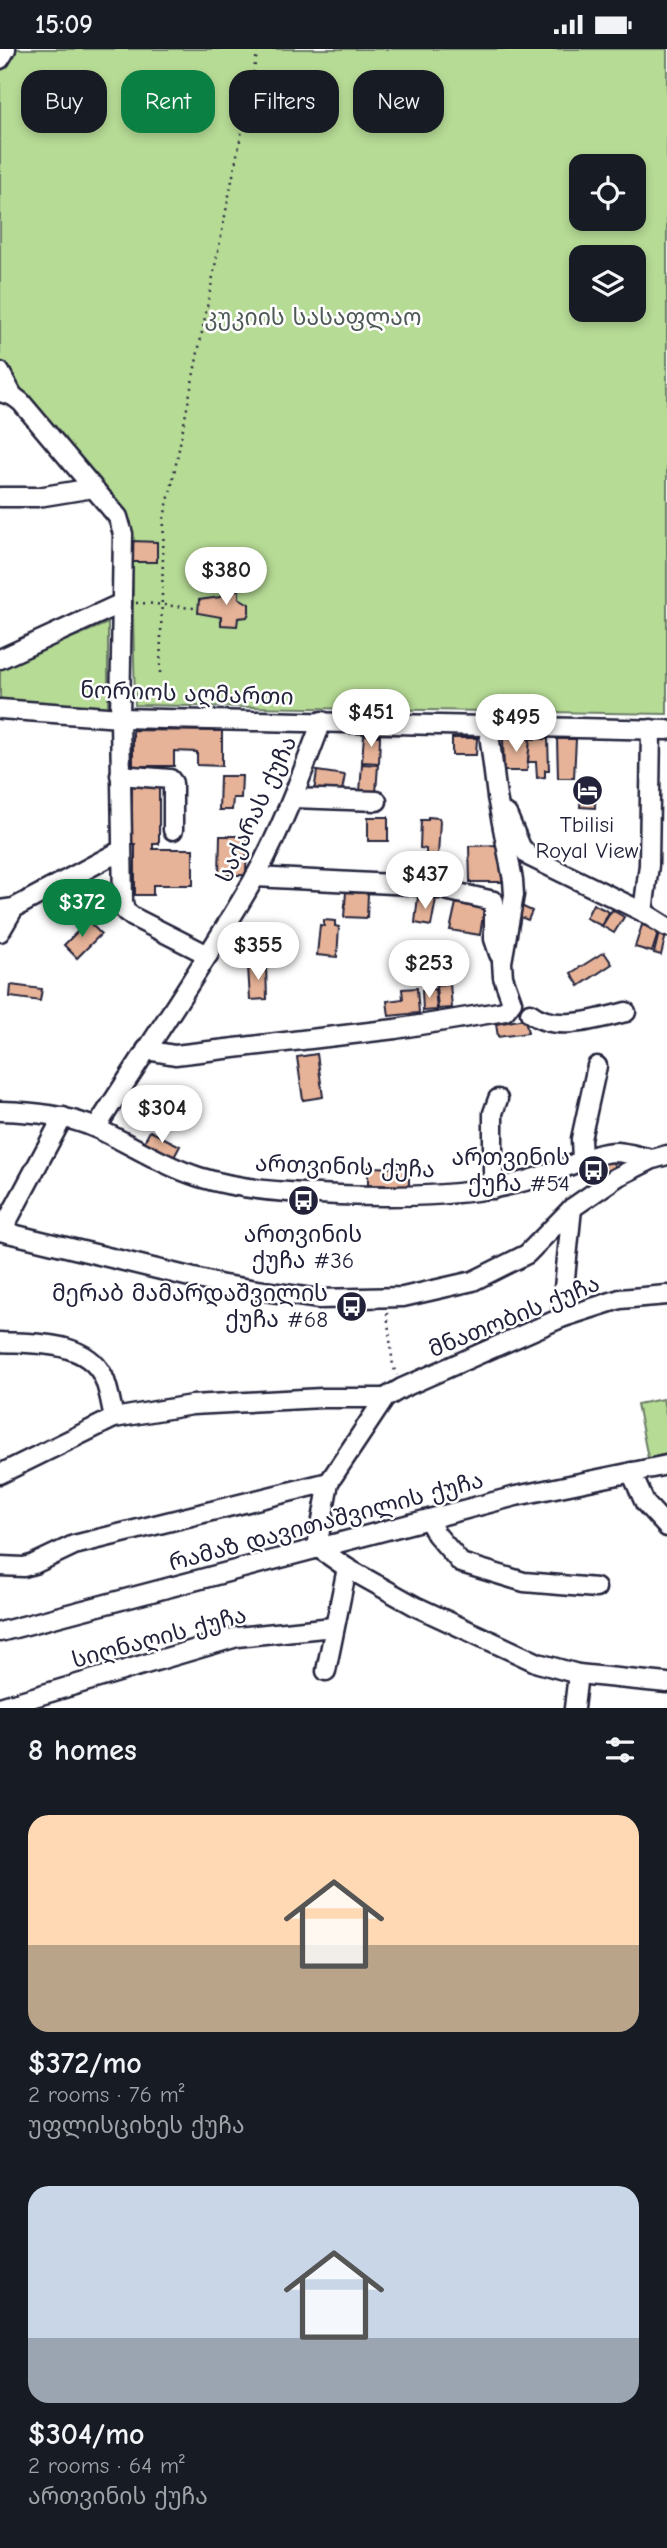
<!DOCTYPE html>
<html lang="en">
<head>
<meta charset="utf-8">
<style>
  :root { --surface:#171b24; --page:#242831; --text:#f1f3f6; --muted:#9ea1a6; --accent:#0b8043 }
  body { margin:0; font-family:"Comic Neue","Noto Sans Georgian",sans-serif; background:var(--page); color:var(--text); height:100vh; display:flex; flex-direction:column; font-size:26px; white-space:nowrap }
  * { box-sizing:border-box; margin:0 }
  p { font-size:23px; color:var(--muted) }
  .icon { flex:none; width:38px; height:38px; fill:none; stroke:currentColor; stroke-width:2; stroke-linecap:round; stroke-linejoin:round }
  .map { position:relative; height:1659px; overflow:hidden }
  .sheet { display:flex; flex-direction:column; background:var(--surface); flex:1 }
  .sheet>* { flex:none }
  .banner { position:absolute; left:21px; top:21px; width:626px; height:63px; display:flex; gap:14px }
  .tools { position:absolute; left:569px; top:105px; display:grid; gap:14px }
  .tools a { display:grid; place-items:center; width:77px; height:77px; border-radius:14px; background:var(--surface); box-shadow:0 4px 10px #0003; font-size:35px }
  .price { position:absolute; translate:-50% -60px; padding:0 16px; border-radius:24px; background:#fff; color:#222; font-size:23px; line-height:46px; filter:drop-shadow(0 2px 4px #0008) }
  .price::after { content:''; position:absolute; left:50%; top:42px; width:21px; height:16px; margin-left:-10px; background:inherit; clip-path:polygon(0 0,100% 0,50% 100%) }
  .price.active { background:var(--accent); color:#fff }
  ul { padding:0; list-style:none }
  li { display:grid; align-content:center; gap:14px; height:371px; padding:0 28px }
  li span { display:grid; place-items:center; height:217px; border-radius:21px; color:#555 }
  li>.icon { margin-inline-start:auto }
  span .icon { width:126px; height:126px; fill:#fffc; stroke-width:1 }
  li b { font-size:30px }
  h2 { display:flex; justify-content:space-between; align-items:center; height:84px; padding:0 28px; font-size:30px }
  .chip { padding:0 24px; border-radius:21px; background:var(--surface); box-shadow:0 4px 10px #0003; font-size:24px; line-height:63px }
  .chip.active { background:var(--accent); color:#fff }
  .status { display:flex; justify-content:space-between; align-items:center; height:49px; padding:0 35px; background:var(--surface); direction:ltr }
  .status svg { height:19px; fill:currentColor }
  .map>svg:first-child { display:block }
  .green { fill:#b6db95; stroke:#6c7e68; stroke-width:2; fill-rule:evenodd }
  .building { fill:#e6b398; stroke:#22223b; stroke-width:2 }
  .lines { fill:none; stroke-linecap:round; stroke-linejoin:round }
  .minor-casing { stroke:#22223b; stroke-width:23 }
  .path { stroke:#22223b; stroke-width:2.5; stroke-dasharray:2 5; stroke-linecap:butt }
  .minor { stroke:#fff; stroke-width:18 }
  .labels { text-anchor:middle; stroke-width:5; stroke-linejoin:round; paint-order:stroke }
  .park-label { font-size:23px; fill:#4e5a56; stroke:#fff }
  .street-label { font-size:23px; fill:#22223b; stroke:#fff }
  .poi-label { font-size:23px; fill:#22223b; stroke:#fff }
</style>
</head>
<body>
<div class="status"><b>15:09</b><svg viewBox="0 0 49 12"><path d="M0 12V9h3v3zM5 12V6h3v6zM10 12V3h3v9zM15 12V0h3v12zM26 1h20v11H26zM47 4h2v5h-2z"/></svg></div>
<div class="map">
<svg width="667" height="1659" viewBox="0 0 667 1659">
  <rect width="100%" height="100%" fill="#fff"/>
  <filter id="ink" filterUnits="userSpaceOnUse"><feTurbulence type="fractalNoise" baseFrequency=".0143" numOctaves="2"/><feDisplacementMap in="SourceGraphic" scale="14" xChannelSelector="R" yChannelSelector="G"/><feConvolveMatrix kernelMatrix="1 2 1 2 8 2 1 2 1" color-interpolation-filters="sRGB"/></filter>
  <g filter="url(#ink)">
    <g class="green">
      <path d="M12,0h655v665l-532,-9 -4,-183 -28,-39 -103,-116v-295zM581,117h53v53h-53zM581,208h53v53h-53z"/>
      <path d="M108,574v87l-108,-10v-33z"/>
      <path d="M231,888l46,2 -2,25 -46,-2z"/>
      <path d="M663,1350l4,20v35l-19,4 -11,-54z"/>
    </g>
    <g class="building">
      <path d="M132,492l25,1v20h-25z"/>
      <path d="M221,541h18v8l10,6v9l-2,4 -9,1 -1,8 -16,-1v-8l-23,-4 1,-13 22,-3z"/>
      <path d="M133,681l89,1v35l-25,-1v-13l-23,-1v15h-41z"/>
      <path d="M364,686l16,1 -1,27 -17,-1z"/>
      <path d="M452,689h25l-1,17h-24z"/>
      <path d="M503,689l27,1 -3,32h-23z"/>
      <path d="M530,690h18l1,31h-4v7l-8,1 -1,-16h-8z"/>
      <path d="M557,690h19l-2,39h-16z"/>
      <path d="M362,715l16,1 -2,28 -16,-1z"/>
      <path d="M317,722l28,4 -4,21 -27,-4z"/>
      <path d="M220,727h22l-1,22h-8l-1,12h-13z"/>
      <path d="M132,734h27v61h-6v5h40v36h-40v10h-18v-51h-3z"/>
      <path d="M582,734l14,1 -1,24 -15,-1z"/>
      <rect x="368" y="768" width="20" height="24"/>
      <path d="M428,768l11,1 1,3 -2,35 -12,-1v-6l-6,-1 1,-28h7z"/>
      <path d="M220,787h27l-1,39h-27z"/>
      <path d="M501,796l1,37h-32l-1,-36z"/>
      <path d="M346,843l22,1 -1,25 -23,-1z"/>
      <path d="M418,847l18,3 -5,27 -16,-3z"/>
      <path d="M456,854l28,6 -4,26 -30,-5z"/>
      <path d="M593,855l16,8 -7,14 -16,-8z"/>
      <path d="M519,856l13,6 -4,9 -13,-5z"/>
      <path d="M612,861l12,7 -10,16 -12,-7z"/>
      <path d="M324,871l11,1v5l4,1 -2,30 -20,-2 3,-30 4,1z"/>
      <path d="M88,872l13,13 -24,24 -13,-13z"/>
      <path d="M642,876l17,5 -7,22 -17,-5z"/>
      <path d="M659,884l7,2 -5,20 -7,-2z"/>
      <path d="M604,903l8,12 -33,22 -8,-13z"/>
      <path d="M266,916l1,34 -17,1 -2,-34z"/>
      <path d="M450,935l2,24 -14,1 -2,-23z"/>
      <path d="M11,936l31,4 -2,12 -30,-4z"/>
      <path d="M417,939l2,25 -30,3 -2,-15 16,-2 -1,-10z"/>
      <path d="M435,940l2,21 -14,1 -1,-21z"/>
      <path d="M525,970l3,14 -30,4 -2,-13z"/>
      <path d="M317,1005l6,43 -20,3 -6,-43z"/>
      <path d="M150,1082l30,15 -7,13 -30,-15z"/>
      <path d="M612,1111l3,7 -13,6 -3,-7z"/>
      <path d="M368,1118l41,1v18l-41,-1z"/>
    </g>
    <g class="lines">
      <defs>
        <g id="minor">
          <path d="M0,10l6,-10"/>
          <path d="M0,323l13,24"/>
          <path d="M0,343l13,4 8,6 97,115 5,17 -3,184 3,184 2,9 8,6 75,38"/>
          <path d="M0,448h38l55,-9"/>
          <path d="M0,610l122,-56"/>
          <path d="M0,660l120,9 547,12"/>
          <path d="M120,726l50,4 3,4v47"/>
          <path d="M293,749l84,3"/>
          <path d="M507,765l14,33 9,10 113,55 24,15"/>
          <path d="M255,828l157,8 33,5 49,11v38l5,15"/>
          <path d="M0,861l14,-2 106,-57"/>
          <path d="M643,863l6,-47 2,-136"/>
          <path d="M0,883l14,-24"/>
          <path d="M530,964c25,20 68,6 96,-1"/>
          <path d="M146,1001l29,5 220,-26 110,-18 7,-9 -9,-25 -1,-15 12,-67 -1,-15 -16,-83 -9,-72"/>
          <path d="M0,1062c34,1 67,4 98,18 34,16 66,37 101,48 29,9 59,13 89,15 65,5 138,7 202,-3 22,-4 45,-10 66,-18 20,-7 39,-19 61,-19 12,1 24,5 36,7"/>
          <path d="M96,1079c53,-83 109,-164 158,-249 28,-50 48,-105 68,-158"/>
          <path d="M582,1111l-1,-21 16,-73"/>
          <path d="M493,1140v-76l5,-14"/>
          <path d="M0,1182l223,54 96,14 84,-2 70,-16 54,-27 45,-46 45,-31 36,-18 14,-4"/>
          <path d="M2,1182l61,-114"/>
          <path d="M561,1269l11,-110"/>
          <path d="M0,1293c34,2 85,-2 103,34 6,12 8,29 11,42"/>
          <path d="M631,1423l14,31 22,24"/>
          <path d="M0,1425l114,-56 78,-13 130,-7h63"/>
          <path d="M429,1472l7,13 25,29 63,19 72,6"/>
          <path d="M317,1498l12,-65 56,-84 17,-10 159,-70 59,-19 47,-4"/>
          <path d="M317,1498l30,21 70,39 121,56 40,11 89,9"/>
          <path d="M0,1517l24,1 10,-3 40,-19 255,-63"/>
          <path d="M0,1583l516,-136 151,-31"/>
          <path d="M326,1622l21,-103"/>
          <path d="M0,1658l237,-70 96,-10"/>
          <path d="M574,1659l4,-34"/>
        </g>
      </defs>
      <use href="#minor" class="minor-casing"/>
      <g class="path">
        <path d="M136,554c20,0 38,4 58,5"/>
        <path d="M160,624l4,-156 7,-28 87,-440"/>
        <path d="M387,1264l6,53 4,9"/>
      </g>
      <use href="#minor" class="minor"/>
    </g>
  </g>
  <defs>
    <symbol id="hotel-disc" viewBox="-11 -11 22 22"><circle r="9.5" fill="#22223b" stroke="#fff"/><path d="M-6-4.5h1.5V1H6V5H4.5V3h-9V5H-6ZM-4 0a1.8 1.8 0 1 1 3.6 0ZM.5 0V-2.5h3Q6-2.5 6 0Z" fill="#fff"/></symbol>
    <symbol id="bus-disc" viewBox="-11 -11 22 22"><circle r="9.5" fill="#22223b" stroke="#fff"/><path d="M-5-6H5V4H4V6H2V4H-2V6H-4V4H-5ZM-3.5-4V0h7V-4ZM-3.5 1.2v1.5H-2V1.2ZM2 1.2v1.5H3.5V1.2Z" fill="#fff"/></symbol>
  </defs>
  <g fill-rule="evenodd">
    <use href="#hotel-disc" x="570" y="724" width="35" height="35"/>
    <use href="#bus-disc" x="576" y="1104" width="35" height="35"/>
    <use href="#bus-disc" x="286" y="1134" width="35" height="35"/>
    <use href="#bus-disc" x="334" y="1240" width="35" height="35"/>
  </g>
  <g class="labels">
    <g class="park-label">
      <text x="313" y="276">კუკიის სასაფლაო</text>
    </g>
    <g class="street-label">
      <text transform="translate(187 644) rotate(2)" y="8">ნორიოს აღმართი</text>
      <text transform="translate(256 760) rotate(-65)" y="8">საქარას ქუჩა</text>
      <text transform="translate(345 1117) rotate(2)" y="8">ართვინის ქუჩა</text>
      <text transform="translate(514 1267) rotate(-22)" y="8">მნათობის ქუჩა</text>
      <text transform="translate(326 1472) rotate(-15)" y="8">რამაზ დავითაშვილის ქუჩა</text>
      <text transform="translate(159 1588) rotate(-15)" y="8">სიღნაღის ქუჩა</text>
    </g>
    <g class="poi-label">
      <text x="587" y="783">Tbilisi<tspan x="587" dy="26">Royal View</tspan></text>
      <text x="570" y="1116" text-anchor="end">ართვინის<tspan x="570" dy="26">ქუჩა #54</tspan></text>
      <text x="303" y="1193">ართვინის<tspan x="303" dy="26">ქუჩა #36</tspan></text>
      <text x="328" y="1252" text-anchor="end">მერაბ მამარდაშვილის<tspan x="328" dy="26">ქუჩა #68</tspan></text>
    </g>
  </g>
</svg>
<div class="tools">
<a><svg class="icon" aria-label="locate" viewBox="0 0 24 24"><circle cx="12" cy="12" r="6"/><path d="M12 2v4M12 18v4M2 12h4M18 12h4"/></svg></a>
<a><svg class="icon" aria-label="layers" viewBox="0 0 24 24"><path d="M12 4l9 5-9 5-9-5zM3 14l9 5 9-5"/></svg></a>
</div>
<b class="price" style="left:226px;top:558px">$380</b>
<b class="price" style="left:371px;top:700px">$451</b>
<b class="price" style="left:516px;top:705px">$495</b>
<b class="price" style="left:425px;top:862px">$437</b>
<b class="price active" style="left:82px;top:890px">$372</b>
<b class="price" style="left:258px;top:933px">$355</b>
<b class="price" style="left:429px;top:951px">$253</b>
<b class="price" style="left:162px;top:1096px">$304</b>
<div class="banner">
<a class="chip">Buy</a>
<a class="chip active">Rent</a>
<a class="chip">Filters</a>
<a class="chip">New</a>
</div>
</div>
<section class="sheet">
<h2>8 homes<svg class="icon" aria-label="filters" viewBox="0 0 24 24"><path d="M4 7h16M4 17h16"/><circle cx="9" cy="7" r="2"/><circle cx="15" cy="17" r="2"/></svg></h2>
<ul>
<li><span style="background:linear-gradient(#ffd9b3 60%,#b9a48a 0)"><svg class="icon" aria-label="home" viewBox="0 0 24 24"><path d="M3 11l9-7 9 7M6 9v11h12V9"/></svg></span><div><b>$372/mo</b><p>2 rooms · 76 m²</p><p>უფლისციხეს ქუჩა</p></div></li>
<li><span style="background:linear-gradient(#c9d6e8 70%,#9aa5b1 0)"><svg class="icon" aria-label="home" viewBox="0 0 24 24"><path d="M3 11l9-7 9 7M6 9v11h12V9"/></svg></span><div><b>$304/mo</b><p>2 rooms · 64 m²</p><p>ართვინის ქუჩა</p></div></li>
</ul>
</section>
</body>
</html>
